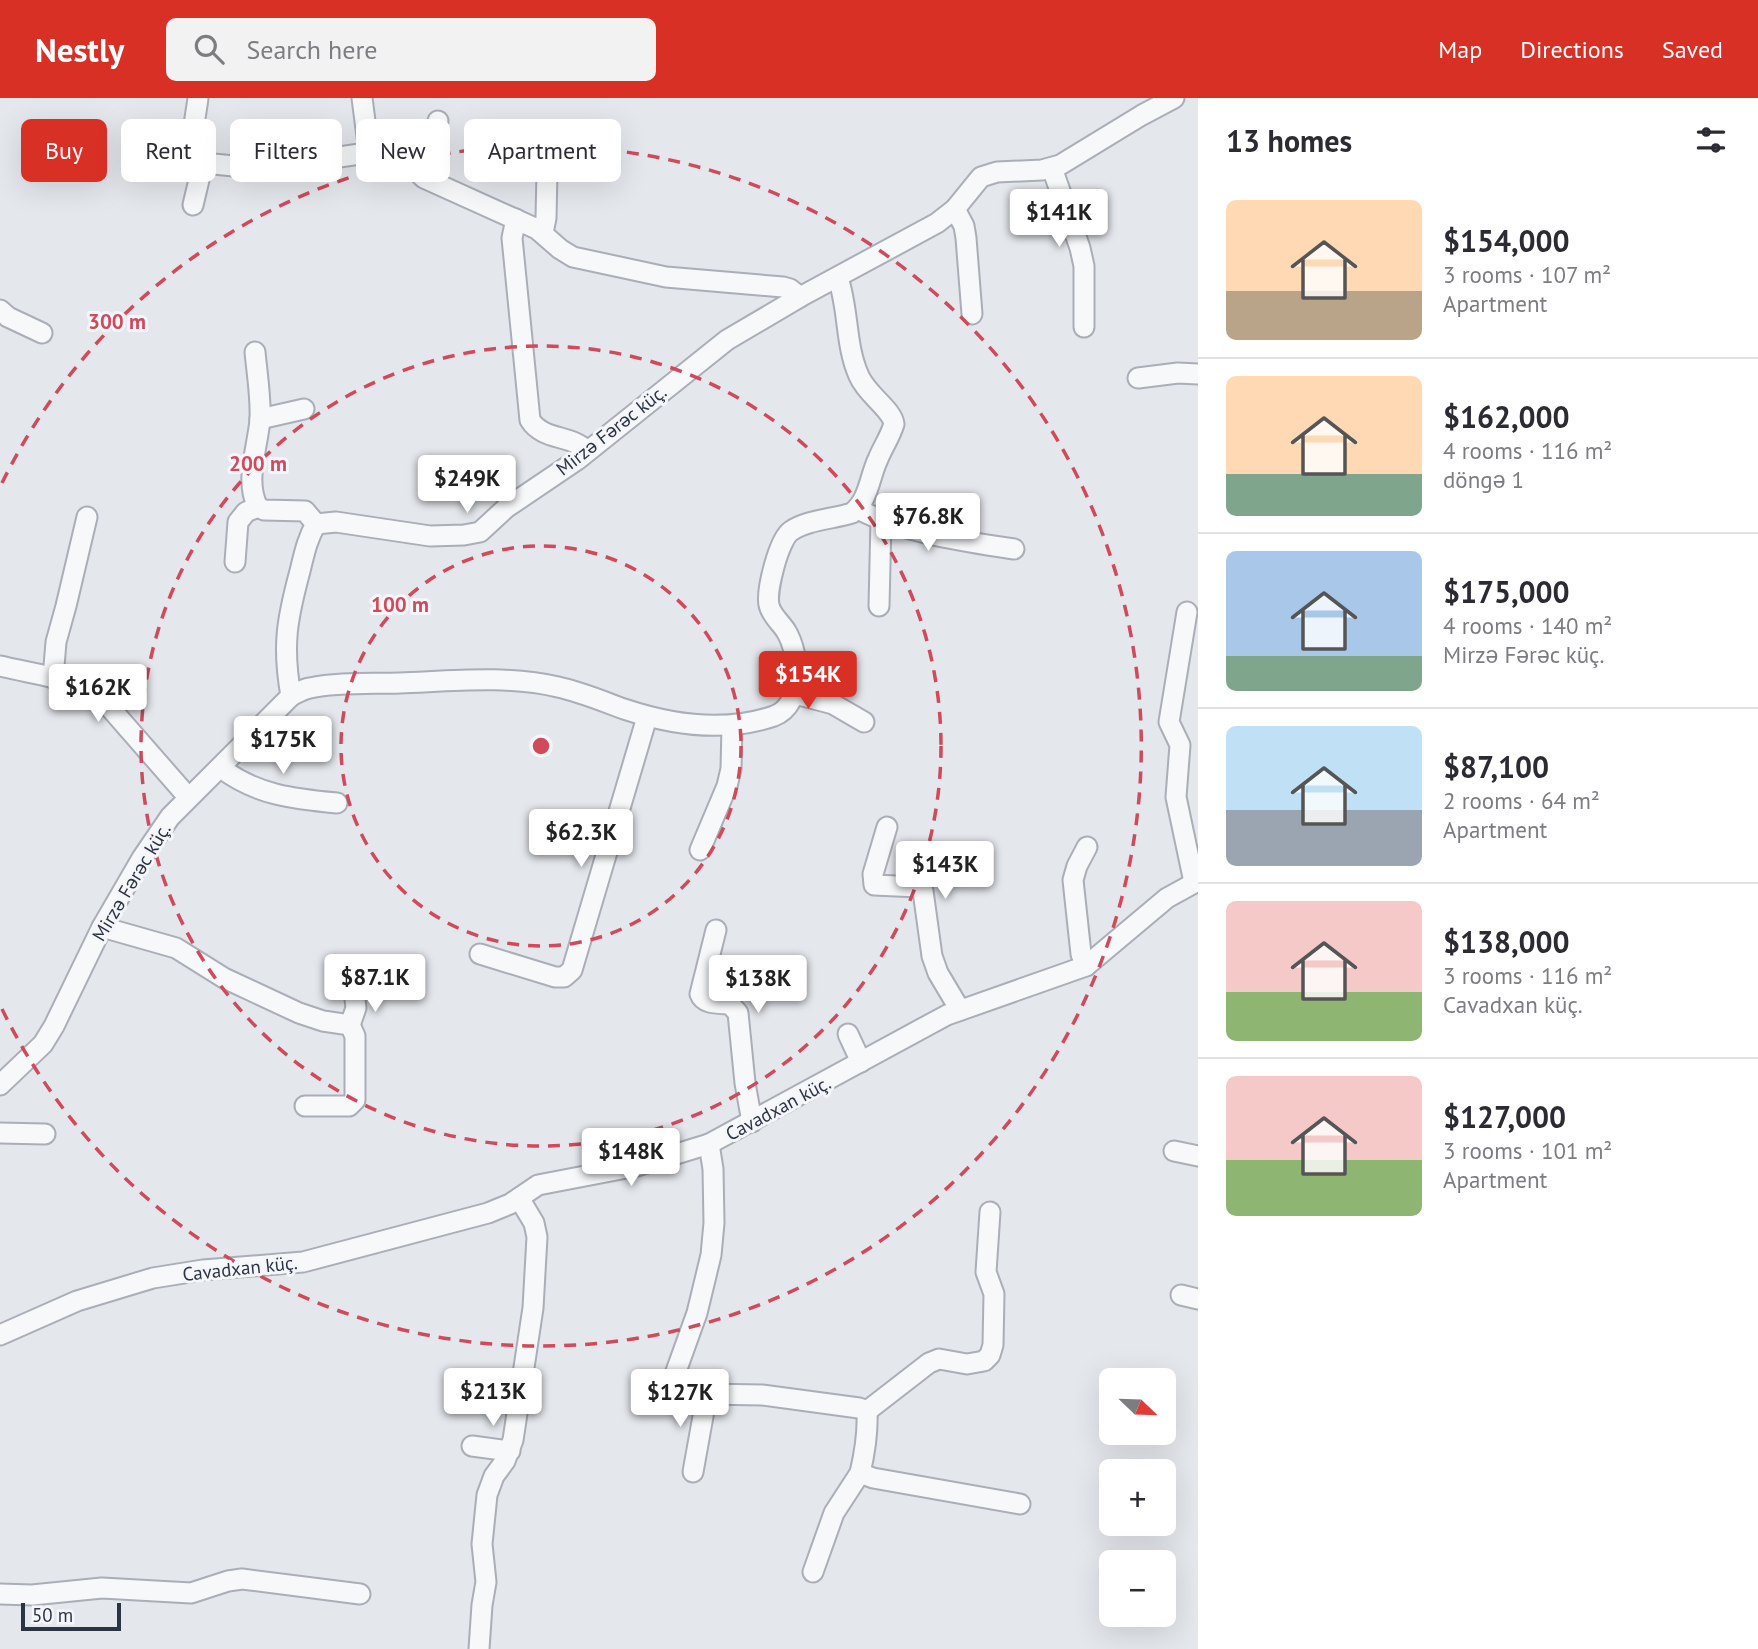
<!DOCTYPE html>
<html lang="en">
<head>
<meta charset="utf-8">
<style>
  :root { --surface:#fff; --page:#f2f2f3; --text:#2b2b33; --muted:#7c7c81; --line:#e1e1e2; --accent:#d93025 }
  body { margin:0; font-family:"PT Sans",sans-serif; background:var(--page); color:var(--text); height:100vh; display:flex; flex-direction:column; font-size:26px; white-space:nowrap }
  * { box-sizing:border-box; margin:0 }
  p { font-size:23px; color:var(--muted) }
  .icon { flex:none; width:38px; height:38px; fill:none; stroke:currentColor; stroke-width:2; stroke-linecap:round; stroke-linejoin:round }
  .map { position:relative; flex:1; overflow:hidden }
  .side { display:flex; flex-direction:column; background:var(--surface); width:560px }
  .side>* { flex:none }
  .banner { position:absolute; left:21px; top:21px; width:665px; height:63px; display:flex; gap:14px }
  .needle { width:46px; rotate:113deg }
  .controls { position:absolute; left:1099px; top:1270px; display:grid; gap:14px }
  .controls a { display:grid; place-items:center; width:77px; height:77px; border-radius:10px; background:var(--surface); box-shadow:0 7px 28px #0002; font-size:35px }
  .scale { position:absolute; left:21px; bottom:18px; width:100px; box-sizing:border-box; padding-left:7px; border:4px solid #2b3445; border-top:0; font-size:19px; line-height:24px; white-space:nowrap; color:#2b3445; -webkit-text-stroke:5px #f4f6f9; paint-order:stroke }
  .price { position:absolute; translate:-50% -60px; padding:0 16px; border-radius:7px; background:#fff; color:#222; font-size:23px; line-height:46px; filter:drop-shadow(0 2px 4px #0008) }
  .price::after { content:''; position:absolute; left:50%; top:42px; width:21px; height:16px; margin-left:-10px; background:inherit; clip-path:polygon(0 0,100% 0,50% 100%) }
  .price.current { background:var(--accent); color:#fff }
  ul { padding:0; list-style:none }
  li { display:flex; align-items:center; gap:21px; height:175px; padding:0 28px }
  li+li { border-top:2px solid var(--line) }
  li span { display:grid; place-items:center; flex:none; width:196px; height:140px; border-radius:10px; color:#555 }
  li>.icon { margin-inline-start:auto }
  span .icon { width:84px; height:84px; fill:#fffc; stroke-width:1 }
  li b { font-size:30px }
  h2 { display:flex; justify-content:space-between; align-items:center; height:84px; padding:0 28px; font-size:30px }
  .chip { padding:0 24px; border-radius:10px; background:var(--surface); box-shadow:0 7px 28px #0002; font-size:24px; line-height:63px }
  .chip.current { background:var(--accent); color:#fff }
  header { display:flex; align-items:center; gap:42px; box-sizing:border-box; height:98px; padding:0 35px; background:var(--accent); color:#fff }
  header strong { font-size:33px }
  nav { display:flex; gap:38px; margin-inline-start:auto; font-size:24px }
  .search { width:490px; height:63px; background:var(--page); display:flex; align-items:center; gap:18px; box-sizing:border-box; padding:0 24px; border-radius:10px; color:var(--muted); font-size:26px }
  main { display:flex; flex:1; min-height:0 }
  .map>svg:first-child { display:block }
  .lines { fill:none; stroke-linecap:round; stroke-linejoin:round }
  .minor-casing { stroke:#a9aeb7; stroke-width:23 }
  .minor { stroke:#f7f8fa; stroke-width:19 }
  .ring { fill:none; stroke:#d1495b; stroke-width:3.5; stroke-dasharray:12 9 }
  .labels { text-anchor:middle; stroke-width:6; stroke-linejoin:round; paint-order:stroke }
  .street-label { font-size:19px; fill:#2b3445; stroke:#f4f6f9 }
  .centre { fill:#d1495b; stroke:#f4f6f9; stroke-width:3.5 }
  .ring-label { font-size:21px; text-anchor:middle; font-weight:bold; fill:#d1495b; stroke:#f4f6f9; stroke-width:6; stroke-linejoin:round; paint-order:stroke }
</style>
</head>
<body>
<header>
<strong>Nestly</strong>
<div class="search"><svg class="icon" aria-label="search" viewBox="0 0 24 24"><circle cx="10" cy="10" r="6"/><path d="M15 15l6 6"/></svg>Search here</div>
<nav><a>Map</a><a>Directions</a><a>Saved</a></nav>
</header>
<main>
<div class="map">
<svg width="1198" height="1551" viewBox="0 0 1198 1551">
  <rect width="100%" height="100%" fill="#e4e7ec"/>
  <g class="lines">
    <defs>
      <g id="minor">
        <path d="M198,0c-2,19 -12,52 5,65l72,7 37,-9 82,-12c14,4 19,20 30,29l113,51 23,20 13,8 93,20 117,10 7,2 10,8"/>
        <path d="M362,0l7,54"/>
        <path d="M405,56l11,-11 18,-9 4,-13"/>
        <path d="M1052,70l28,80 4,18v61"/>
        <path d="M193,107l10,-42"/>
        <path d="M955,111l9,17 2,12 6,76"/>
        <path d="M516,121l-4,19 18,182c13,21 41,14 57,31"/>
        <path d="M543,135l3,-15 1,-46"/>
        <path d="M0,212l8,7 34,16"/>
        <path d="M255,254c2,22 6,44 5,67 -2,28 -16,62 -2,88l6,3 41,1 11,13"/>
        <path d="M1138,280l40,-5 20,1"/>
        <path d="M260,321l44,-10"/>
        <path d="M858,411c42,23 108,33 156,40"/>
        <path d="M235,464l3,-40 8,-10 12,-5"/>
        <path d="M879,508l2,-86"/>
        <path d="M1187,514l-18,110 11,23 -4,52 18,85"/>
        <path d="M0,568c36,9 76,11 105,36l83,95"/>
        <path d="M53,580l3,-36 10,-36 21,-89"/>
        <path d="M795,596l38,10 31,18"/>
        <path d="M291,598c6,-3 12,-7 19,-8 29,-6 61,-4 90,-5 52,-2 107,-8 158,4 23,5 44,14 66,22 48,16 100,24 150,7 30,-11 26,-62 12,-85 -5,-8 -15,-16 -17,-26 -3,-15 10,-66 22,-74 16,-11 42,-12 61,-18 17,-13 17,-35 26,-54 5,-12 12,-22 16,-35 -2,-15 -27,-29 -35,-48 -14,-31 -10,-66 -21,-98"/>
        <path d="M221,670c35,27 73,31 116,35"/>
        <path d="M887,729l-14,47 1,11 45,2 4,4 9,65 6,17 22,37"/>
        <path d="M700,752l27,-64 4,-17 1,-43"/>
        <path d="M102,829l74,21 48,30 75,35 24,8 27,4 5,11v64l-6,6h-44"/>
        <path d="M716,832l-16,64c4,11 20,9 30,10l8,9 7,70 7,39"/>
        <path d="M480,856l75,23h9l8,-7 75,-253"/>
        <path d="M1086,868l-5,-12 -8,-74 4,-14 10,-19"/>
        <path d="M350,927l6,-17 -1,-9"/>
        <path d="M848,936l13,28"/>
        <path d="M0,987l43,-41 11,-18 48,-99 40,-69 28,-41 121,-121c-9,-50 -4,-77 9,-125 4,-16 7,-32 16,-47l20,-2 94,14 34,-1 16,-3 26,-24 71,-48 150,-120 73,-43 137,-74 18,-14 26,-32 16,-5 45,-2 18,-5 82,-50 32,-17"/>
        <path d="M0,1035l45,1"/>
        <path d="M709,1046l4,25 1,54 -3,32 -14,58 -23,64v8l4,4 29,5 55,1 97,13 8,3c1,22 -2,41 -7,62l13,5 147,26"/>
        <path d="M1174,1053l24,5"/>
        <path d="M1181,1197l17,4"/>
        <path d="M0,1237l77,-34 76,-23 50,-8 100,-8 185,-49 22,-9 28,-19 99,-19 72,-22 238,-129 139,-49 81,-68 31,-17"/>
        <path d="M867,1313l62,-48 10,-4 28,5 17,-3 6,-6 3,-10 1,-51 -8,-22 4,-60"/>
        <path d="M472,1348l38,5"/>
        <path d="M693,1374l14,-78"/>
        <path d="M813,1474l21,-59 26,-40"/>
        <path d="M0,1496l32,1 70,-7 89,5 37,-12 14,-2 118,15"/>
        <path d="M479,1551l3,-44 4,-23 -4,-38 5,-49 7,-19 11,-15 8,-21 20,-132 4,-71 -3,-14 -15,-25"/>
      </g>
    </defs>
    <use href="#minor" class="minor-casing"/>
    <use href="#minor" class="minor"/>
  </g>
  <g class="ring">
    <circle cx="541" cy="648" r="200"/>
    <circle cx="541" cy="648" r="400"/>
    <path d="M2 385A600 600 0 1 1 2 911"/>
  </g>
  <g class="labels">
    <g class="street-label">
      <text transform="translate(611 332) rotate(-38)" y="7">Mirzə Fərəc küç.</text>
      <text transform="translate(131 784) rotate(-59)" y="7">Mirzə Fərəc küç.</text>
      <text transform="translate(778 1010) rotate(-28)" y="7">Cavadxan küç.</text>
      <text transform="translate(240 1170) rotate(-6)" y="7">Cavadxan küç.</text>
    </g>
  </g>
  <circle cx="541" cy="648" r="10" class="centre"/>
  <g class="ring-label">
    <text x="117" y="231">300 m</text>
    <text x="258" y="373">200 m</text>
    <text x="400" y="514">100 m</text>
  </g>
</svg>
<div class="controls">
<a><svg class="needle" viewBox="-14 -14 28 28"><path d="M0-13l5 13h-10z" fill="#e53935"/><path d="M0 13l5-13h-10z" fill="#7c7c81"/></svg></a>
<a>+</a>
<a>−</a>
</div>
<div class="scale">50 m</div>
<b class="price" style="left:1059px;top:151px">$141K</b>
<b class="price" style="left:467px;top:417px">$249K</b>
<b class="price" style="left:928px;top:455px">$76.8K</b>
<b class="price current" style="left:808px;top:613px">$154K</b>
<b class="price" style="left:98px;top:626px">$162K</b>
<b class="price" style="left:283px;top:678px">$175K</b>
<b class="price" style="left:581px;top:771px">$62.3K</b>
<b class="price" style="left:945px;top:803px">$143K</b>
<b class="price" style="left:375px;top:916px">$87.1K</b>
<b class="price" style="left:758px;top:917px">$138K</b>
<b class="price" style="left:631px;top:1090px">$148K</b>
<b class="price" style="left:493px;top:1330px">$213K</b>
<b class="price" style="left:680px;top:1331px">$127K</b>
<div class="banner">
<a class="chip current">Buy</a>
<a class="chip">Rent</a>
<a class="chip">Filters</a>
<a class="chip">New</a>
<a class="chip">Apartment</a>
</div>
</div>
<section class="side">
<h2>13 homes<svg class="icon" aria-label="filters" viewBox="0 0 24 24"><path d="M4 7h16M4 17h16"/><circle cx="9" cy="7" r="2"/><circle cx="15" cy="17" r="2"/></svg></h2>
<ul>
<li><span style="background:linear-gradient(#ffd9b3 65%,#b9a48a 0)"><svg class="icon" aria-label="home" viewBox="0 0 24 24"><path d="M3 11l9-7 9 7M6 9v11h12V9"/></svg></span><div><b>$154,000</b><p>3 rooms · 107 m²</p><p>Apartment</p></div></li>
<li><span style="background:linear-gradient(#ffd9b3 70%,#7fa58c 0)"><svg class="icon" aria-label="home" viewBox="0 0 24 24"><path d="M3 11l9-7 9 7M6 9v11h12V9"/></svg></span><div><b>$162,000</b><p>4 rooms · 116 m²</p><p>döngə 1</p></div></li>
<li><span style="background:linear-gradient(#a9c7e8 75%,#7fa58c 0)"><svg class="icon" aria-label="home" viewBox="0 0 24 24"><path d="M3 11l9-7 9 7M6 9v11h12V9"/></svg></span><div><b>$175,000</b><p>4 rooms · 140 m²</p><p>Mirzə Fərəc küç.</p></div></li>
<li><span style="background:linear-gradient(#bfe0f5 60%,#9aa5b1 0)"><svg class="icon" aria-label="home" viewBox="0 0 24 24"><path d="M3 11l9-7 9 7M6 9v11h12V9"/></svg></span><div><b>$87,100</b><p>2 rooms · 64 m²</p><p>Apartment</p></div></li>
<li><span style="background:linear-gradient(#f6c9c9 65%,#8fb573 0)"><svg class="icon" aria-label="home" viewBox="0 0 24 24"><path d="M3 11l9-7 9 7M6 9v11h12V9"/></svg></span><div><b>$138,000</b><p>3 rooms · 116 m²</p><p>Cavadxan küç.</p></div></li>
<li><span style="background:linear-gradient(#f6c9c9 60%,#8fb573 0)"><svg class="icon" aria-label="home" viewBox="0 0 24 24"><path d="M3 11l9-7 9 7M6 9v11h12V9"/></svg></span><div><b>$127,000</b><p>3 rooms · 101 m²</p><p>Apartment</p></div></li>
</ul>
</section>
</main>
</body>
</html>
